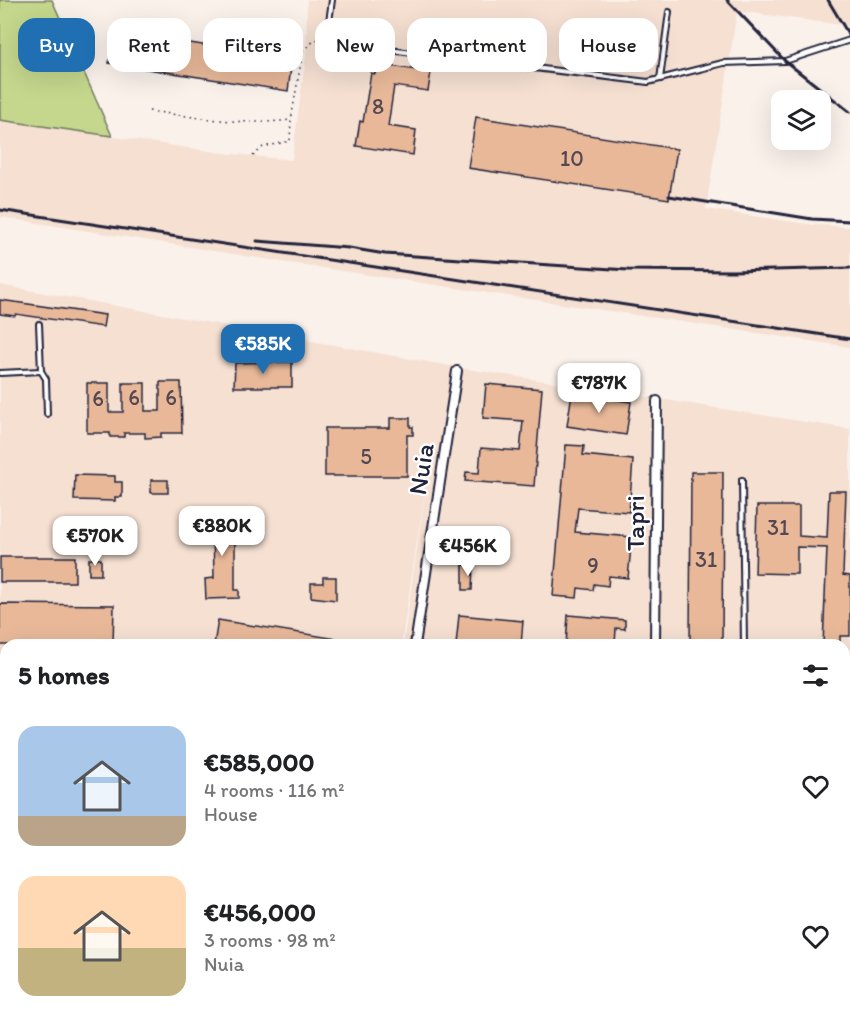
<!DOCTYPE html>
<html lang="en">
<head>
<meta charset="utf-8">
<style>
  :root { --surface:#fff; --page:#f2f2f2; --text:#202124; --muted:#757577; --accent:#1f6fb2 }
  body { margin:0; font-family:Itim,sans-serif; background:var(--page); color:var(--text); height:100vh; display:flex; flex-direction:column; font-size:22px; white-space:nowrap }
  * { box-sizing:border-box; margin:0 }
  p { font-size:20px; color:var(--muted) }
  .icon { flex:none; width:33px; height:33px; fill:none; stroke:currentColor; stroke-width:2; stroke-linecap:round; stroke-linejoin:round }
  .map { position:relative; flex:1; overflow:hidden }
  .sheet { position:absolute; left:0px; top:639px; width:850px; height:386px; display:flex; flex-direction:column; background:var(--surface); border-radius:18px 18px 0 0; box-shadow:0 6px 24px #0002 }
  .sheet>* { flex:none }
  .hud { position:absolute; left:18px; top:18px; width:814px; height:54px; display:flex; gap:12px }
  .tools { position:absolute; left:771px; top:90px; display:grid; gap:12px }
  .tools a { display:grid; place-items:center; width:60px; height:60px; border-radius:12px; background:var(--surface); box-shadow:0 6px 24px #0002; font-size:30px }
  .price { position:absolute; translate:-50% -51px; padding:0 14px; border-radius:12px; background:#fff; color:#222; font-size:20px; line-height:39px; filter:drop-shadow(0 2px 3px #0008) }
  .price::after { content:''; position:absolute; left:50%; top:36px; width:18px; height:14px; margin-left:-9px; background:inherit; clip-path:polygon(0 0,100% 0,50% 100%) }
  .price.selected { background:var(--accent); color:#fff }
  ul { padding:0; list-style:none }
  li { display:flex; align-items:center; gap:18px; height:150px; padding:0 18px }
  li span { display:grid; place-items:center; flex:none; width:168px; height:120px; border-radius:18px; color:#555 }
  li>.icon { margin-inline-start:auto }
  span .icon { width:72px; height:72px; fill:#fffc; stroke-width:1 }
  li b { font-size:26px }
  h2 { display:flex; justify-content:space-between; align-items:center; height:72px; padding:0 18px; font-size:26px }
  .chip { padding:0 21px; border-radius:18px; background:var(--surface); box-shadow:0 6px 24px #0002; font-size:21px; line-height:54px }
  .chip.selected { background:var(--accent); color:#fff }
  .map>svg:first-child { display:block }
  .built { fill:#f5e0d2 }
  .green { fill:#c4d78c; stroke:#737c64; stroke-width:1.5 }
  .building { fill:#e8b899; stroke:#22223b; stroke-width:1.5 }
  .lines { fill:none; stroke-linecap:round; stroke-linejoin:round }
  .service-casing { stroke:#22223b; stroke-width:8 }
  .minor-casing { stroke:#22223b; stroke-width:12 }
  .secondary-casing { stroke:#22223b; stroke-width:15 }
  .path { stroke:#22223b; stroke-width:1.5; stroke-dasharray:1.5 4.5; stroke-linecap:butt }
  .service { stroke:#fff; stroke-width:4 }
  .minor { stroke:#fff; stroke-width:8 }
  .secondary { stroke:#fff; stroke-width:10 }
  .rail { stroke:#22223b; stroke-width:3 }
  .labels { text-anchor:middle; stroke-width:4.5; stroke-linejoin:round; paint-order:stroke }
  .number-label { font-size:22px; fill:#544852 }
  .street-label { font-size:26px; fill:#22223b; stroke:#fff }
</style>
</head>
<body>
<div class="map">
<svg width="850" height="1024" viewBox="0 0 850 1024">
  <rect width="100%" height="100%" fill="#faf1eb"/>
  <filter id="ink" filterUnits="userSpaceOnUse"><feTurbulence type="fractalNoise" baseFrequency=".0167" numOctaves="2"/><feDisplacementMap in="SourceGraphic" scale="12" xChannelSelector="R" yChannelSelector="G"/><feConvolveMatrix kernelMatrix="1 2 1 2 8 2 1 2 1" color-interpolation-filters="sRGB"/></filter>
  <g filter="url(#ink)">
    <g class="built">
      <path d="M307,0h543v26l-113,-15 -31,198 108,16 36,2v120l-561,-84 -289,-46v-97l222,33 70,7 14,-105z"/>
      <path d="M0,285l467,84 383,60v491h-6v-275h-441l27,-187 -29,187h-395v298h-6z"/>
    </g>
    <g class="green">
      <path d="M0,0h52l60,136 -112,-16z"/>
      <path d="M0,979h6v39l105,1 -2,5h-109z"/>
      <path d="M192,1019l658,1v4h-683z"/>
    </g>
    <g class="building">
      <path d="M114,31l178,28 -4,32 -179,-28z"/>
      <path d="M376,64l55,8 -3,19 -34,-5 -6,40 28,4 -3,25 -57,-9 4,-25 3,1 8,-49 4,1z"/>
      <path d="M476,117l201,32 -8,50 -201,-31z"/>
      <path d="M0,300l105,15 -2,12 -87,-13 -1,2 -15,-2z"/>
      <path d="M292,362v25h-58l1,-24z"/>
      <path d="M160,382h21l1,51h-21v4l-16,1v-5h-21v4h-14v-4h-23v-50h22v29h14v-29h22v28h15z"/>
      <path d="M486,384l56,5 -8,97 -69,-5 1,-9 13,1 2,-25 39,3 3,-30 -40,-3z"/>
      <path d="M572,393l59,9 -5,33 -59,-9z"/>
      <path d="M390,418h20v9h3v8h-6v41h-82v-48h65z"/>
      <path d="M566,445l18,1 -1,9 50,5 -4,52 -51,-4 -3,24 57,5 -4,41 -19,-2 -1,10 -14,-2 -1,6 -15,-2 -1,10 -24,-2z"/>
      <path d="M691,472h32l-1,173h-32z"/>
      <path d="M75,475l40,1v6h7v15h-7v4l-41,-1z"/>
      <rect x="151" y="480" width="17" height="13"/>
      <path d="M829,491h17l-3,84 7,1v60h-10v9h-17l4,-97 -30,-1v27l-42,-1 2,-67h42v30l28,2z"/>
      <path d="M203,514h32v76h4v8l-33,1 -1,-20 9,-1 -1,-50 -10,1z"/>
      <rect x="0" y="557" width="75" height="25"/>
      <rect x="89" y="559" width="12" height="16"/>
      <path d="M463,565h10l-1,25h-9z"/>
      <path d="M323,577h13v23l-25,-3v-14h12z"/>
      <path d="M0,604l114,1 -1,40h-113z"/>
      <path d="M459,615l64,6 -2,24h-65z"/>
      <path d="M568,615l57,5v9l-9,-1 -1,17h-49z"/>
      <path d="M218,620l132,21 -1,4h-135z"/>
    </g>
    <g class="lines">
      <defs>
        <g id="service">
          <path d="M332,0l-4,29 4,14 316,39 75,-19 62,-2 65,-21"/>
          <path d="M660,79l9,-67"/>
          <path d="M41,371l5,8 1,35"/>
          <path d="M0,373l41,-2 -2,-47"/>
          <path d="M742,480l2,165"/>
          <path d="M844,1013h6"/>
          <path d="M152,1024l15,-6"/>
        </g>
        <g id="minor">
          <path d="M415,645l42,-274"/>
          <path d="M655,645l2,-244"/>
        </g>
        <g id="secondary">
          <path d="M0,959h6"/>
          <path d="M844,970h6"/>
          <path d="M0,972l6,-1"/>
        </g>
      </defs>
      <use href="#service" class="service-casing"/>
      <use href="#minor" class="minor-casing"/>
      <use href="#secondary" class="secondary-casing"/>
      <g class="path">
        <path d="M149,111c47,6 94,15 141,9"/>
        <path d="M253,156l10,-9 27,-6 1,-21 12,-70 11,-9 9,-4"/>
        <path d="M0,948h6"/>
        <path d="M844,953h6"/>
      </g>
      <use href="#service" class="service"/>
      <use href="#minor" class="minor"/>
      <use href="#secondary" class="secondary"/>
      <g class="rail">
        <path d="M727,0l58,61 65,51"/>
        <path d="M828,0l22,37"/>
        <path d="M669,196l143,23 38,2"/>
        <path d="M0,210l850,129"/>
        <path d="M257,241l92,7 36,6 243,16 105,1 117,-3"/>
      </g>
    </g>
  </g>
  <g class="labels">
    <g class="number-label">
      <text x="378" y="114">8</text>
      <text x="572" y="166">10</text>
      <text x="134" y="405">6</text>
      <text x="171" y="405">6</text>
      <text x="98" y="406">6</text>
      <text x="366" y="464">5</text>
      <text x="778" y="535">31</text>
      <text x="706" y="567">31</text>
      <text x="593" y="573">9</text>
    </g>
    <g class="street-label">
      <text transform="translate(421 469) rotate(-81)" y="9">Nuia</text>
      <text transform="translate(635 523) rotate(-90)" y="9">Tapri</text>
    </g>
  </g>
</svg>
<div class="tools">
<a><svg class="icon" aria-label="layers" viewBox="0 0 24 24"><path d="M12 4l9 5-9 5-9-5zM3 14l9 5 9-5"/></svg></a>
</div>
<b class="price selected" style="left:263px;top:375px">€585K</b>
<b class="price" style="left:599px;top:414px">€787K</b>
<b class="price" style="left:222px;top:557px">€880K</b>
<b class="price" style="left:95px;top:567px">€570K</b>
<b class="price" style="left:468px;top:577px">€456K</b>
<div class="hud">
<a class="chip selected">Buy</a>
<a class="chip">Rent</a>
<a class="chip">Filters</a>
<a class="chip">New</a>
<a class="chip">Apartment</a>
<a class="chip">House</a>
</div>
<section class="sheet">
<h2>5 homes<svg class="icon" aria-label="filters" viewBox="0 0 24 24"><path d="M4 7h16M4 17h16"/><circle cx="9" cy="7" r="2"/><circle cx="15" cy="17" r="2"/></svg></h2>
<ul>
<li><span style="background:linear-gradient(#a9c7e8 75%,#b9a48a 0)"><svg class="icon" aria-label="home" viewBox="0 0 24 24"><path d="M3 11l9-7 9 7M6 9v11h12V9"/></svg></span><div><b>€585,000</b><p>4 rooms · 116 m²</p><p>House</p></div><svg class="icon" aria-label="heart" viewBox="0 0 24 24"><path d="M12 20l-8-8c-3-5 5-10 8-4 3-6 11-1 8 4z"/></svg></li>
<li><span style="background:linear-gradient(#ffd9b3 60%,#c2b280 0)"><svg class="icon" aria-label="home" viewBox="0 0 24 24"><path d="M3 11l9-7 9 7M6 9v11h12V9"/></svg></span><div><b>€456,000</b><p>3 rooms · 98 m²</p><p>Nuia</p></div><svg class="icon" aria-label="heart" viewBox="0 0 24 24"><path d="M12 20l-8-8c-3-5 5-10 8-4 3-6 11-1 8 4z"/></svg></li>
</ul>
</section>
</div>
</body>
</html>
